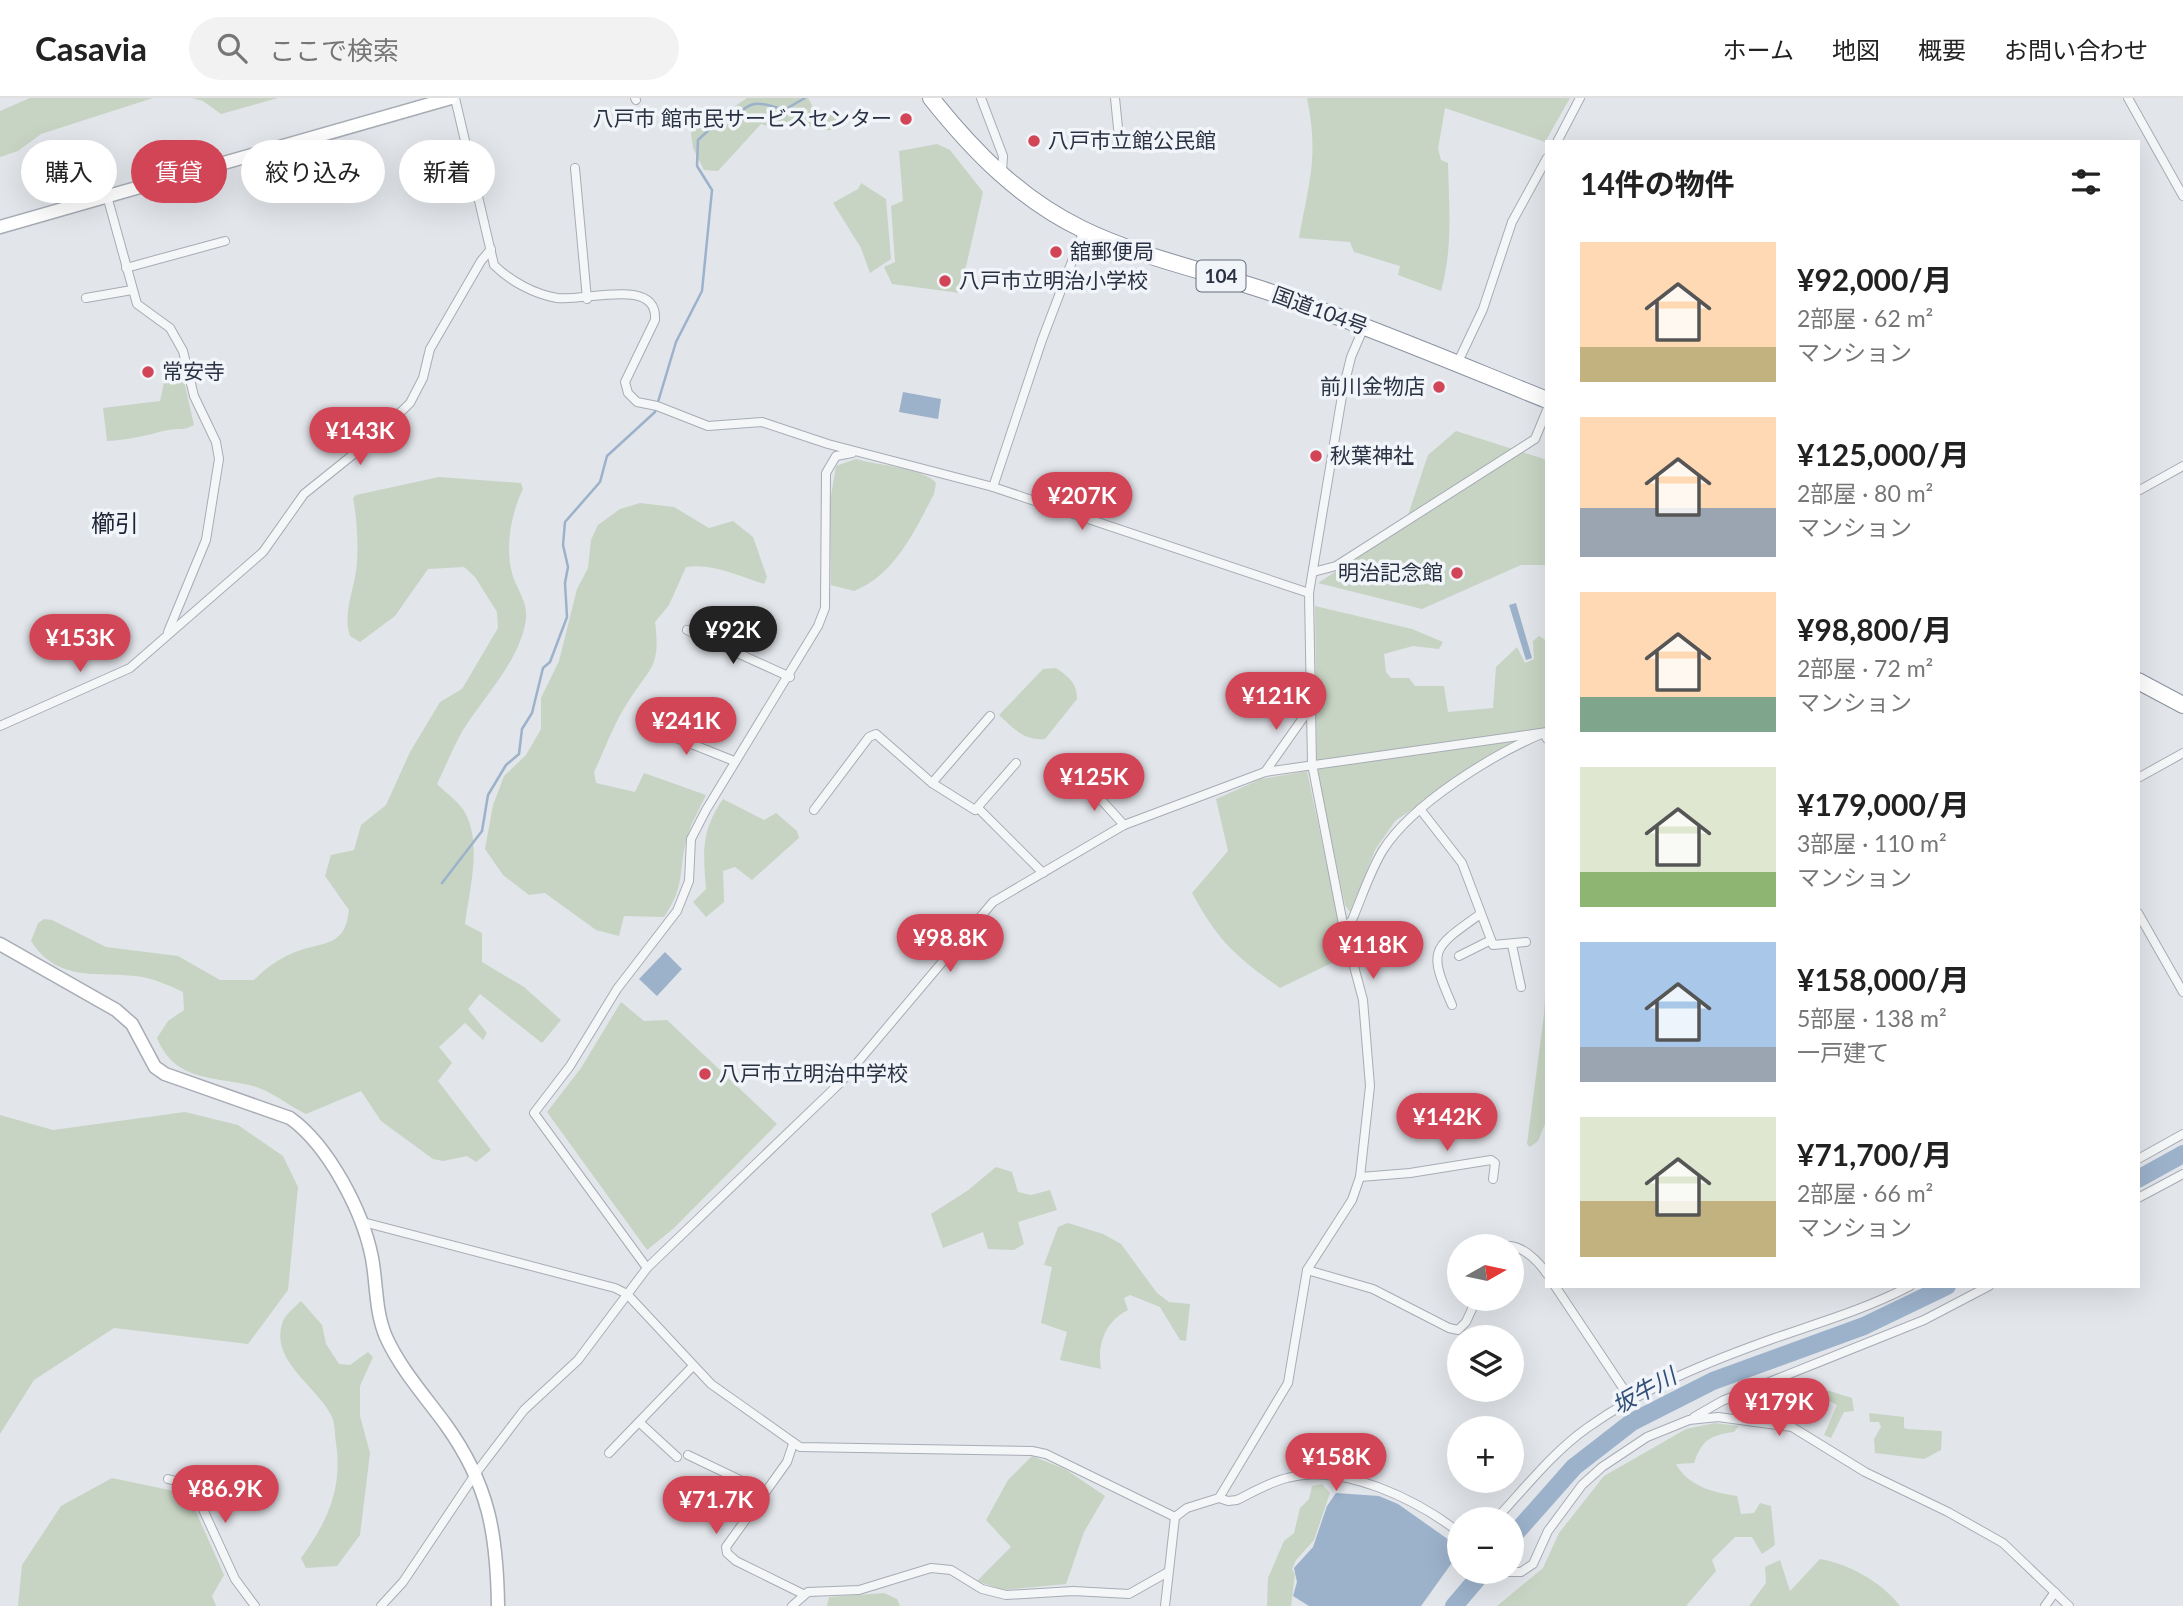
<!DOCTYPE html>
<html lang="ja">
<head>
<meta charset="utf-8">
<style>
  :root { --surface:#fff; --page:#f2f2f2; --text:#222; --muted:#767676; --line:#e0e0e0; --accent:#d14556 }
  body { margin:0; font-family:Lato,"Noto Sans JP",sans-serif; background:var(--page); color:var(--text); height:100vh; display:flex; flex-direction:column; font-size:26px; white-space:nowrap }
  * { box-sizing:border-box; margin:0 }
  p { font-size:23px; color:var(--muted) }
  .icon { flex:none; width:38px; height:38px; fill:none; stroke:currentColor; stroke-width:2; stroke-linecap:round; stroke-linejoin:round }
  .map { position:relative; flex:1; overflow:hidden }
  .side { position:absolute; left:1545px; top:42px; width:595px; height:1148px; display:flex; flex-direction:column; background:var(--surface); border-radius:0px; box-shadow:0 7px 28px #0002 }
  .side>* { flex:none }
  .guide { position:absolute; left:21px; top:42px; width:665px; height:63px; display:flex; gap:14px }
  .needle { width:46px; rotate:81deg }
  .buttons { position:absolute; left:1447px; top:1136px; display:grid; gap:14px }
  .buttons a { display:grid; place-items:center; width:77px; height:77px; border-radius:50%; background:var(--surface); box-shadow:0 7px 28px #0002; font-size:35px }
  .price { position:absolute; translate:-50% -60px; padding:0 16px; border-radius:24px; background:var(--accent); color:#fff; font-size:23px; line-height:46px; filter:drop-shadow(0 2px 4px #0008) }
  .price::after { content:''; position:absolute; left:50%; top:42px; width:21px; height:16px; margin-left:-10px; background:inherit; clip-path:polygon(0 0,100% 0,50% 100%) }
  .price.on { background:#222; color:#fff }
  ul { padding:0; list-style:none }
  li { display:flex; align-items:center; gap:21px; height:175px; padding:0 35px }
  li span { display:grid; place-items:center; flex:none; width:196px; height:140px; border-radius:0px; color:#555 }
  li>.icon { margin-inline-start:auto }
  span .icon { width:84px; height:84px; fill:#fffc; stroke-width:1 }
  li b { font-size:30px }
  h2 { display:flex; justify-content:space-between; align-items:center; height:84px; padding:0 35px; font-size:30px }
  .chip { padding:0 24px; border-radius:32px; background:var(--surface); box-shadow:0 7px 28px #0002; font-size:24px; line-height:63px }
  .chip.on { background:var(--accent); color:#fff }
  header { display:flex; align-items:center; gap:42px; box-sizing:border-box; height:98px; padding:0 35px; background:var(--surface); border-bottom:2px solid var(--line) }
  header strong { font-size:33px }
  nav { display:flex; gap:38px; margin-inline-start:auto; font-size:24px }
  .search { width:490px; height:63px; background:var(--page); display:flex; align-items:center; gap:18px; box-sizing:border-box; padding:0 24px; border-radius:38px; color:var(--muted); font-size:26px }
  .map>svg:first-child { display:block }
  .green { fill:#c7d4c3 }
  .water { fill:#9cb2cb }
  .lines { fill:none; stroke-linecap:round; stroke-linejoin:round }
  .stream { stroke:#9cb2cb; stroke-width:2.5 }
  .river { stroke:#9cb2cb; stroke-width:18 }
  .street-casing { stroke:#a7acb5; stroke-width:10 }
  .secondary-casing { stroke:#a7acb5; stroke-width:15 }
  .highway-casing { stroke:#8992a1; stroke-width:18 }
  .street { stroke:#f5f6f8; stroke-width:8 }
  .secondary { stroke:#fff; stroke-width:12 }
  .highway { stroke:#fff; stroke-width:16 }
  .poi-dot { fill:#d14556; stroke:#f1f4f8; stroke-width:2.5 }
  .labels { text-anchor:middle; stroke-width:7; stroke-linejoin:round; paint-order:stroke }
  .shield { fill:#f1f4f8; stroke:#656c79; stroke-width:2 }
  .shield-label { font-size:19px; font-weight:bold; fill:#293243 }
  .poi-label { font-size:21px; fill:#293243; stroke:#f1f4f8; text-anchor:start }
  .street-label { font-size:21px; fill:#293243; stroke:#f1f4f8 }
  .water-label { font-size:23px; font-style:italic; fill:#324f78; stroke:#f1f4f8 }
  .quarter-label { font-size:24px; fill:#1b2334; stroke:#f1f4f8 }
</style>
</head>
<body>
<header>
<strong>Casavia</strong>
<div class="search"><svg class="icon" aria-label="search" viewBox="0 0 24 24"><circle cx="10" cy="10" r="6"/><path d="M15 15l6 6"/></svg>ここで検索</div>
<nav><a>ホーム</a><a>地図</a><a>概要</a><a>お問い合わせ</a></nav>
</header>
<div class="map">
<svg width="2183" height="1508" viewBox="0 0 2183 1508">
  <rect width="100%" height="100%" fill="#e2e5ea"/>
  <g class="green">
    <path d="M30,0h123l-112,36 -23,17 -18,6v-46z"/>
    <path d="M192,0h86l-57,16 -18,-13z"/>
    <path d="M747,0h61l6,11 23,4 6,8 -2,7c-20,5 -18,0 -34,-2 -17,-2 -29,5 -46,-2l-43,47 -14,-1 -11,-22 -4,-30 35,-4z"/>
    <path d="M1307,0h263l-25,44 -100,-34 -7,41 3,11 7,3c1,43 5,86 -7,128l-43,-16 2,-9 -46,-14 -4,-10 -51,-4c10,-56 20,-82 8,-140z"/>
    <path d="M937,46l13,6 33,42 -23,101 -68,-9 -8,-17 11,-5 -4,-56 12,-5 -4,-50z"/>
    <path d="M861,85l25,16 5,60 -21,14 -9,-25 -28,-45 25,-14z"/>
    <path d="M179,261l15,66c-10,6 -16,3 -26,5 -21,5 -39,10 -61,11l-4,-33 57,-7 5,-23 -3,-16z"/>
    <path d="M1456,333l91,29v105h-26l-99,44 -104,-26 86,-56 24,-72z"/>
    <path d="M856,361c20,6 68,9 80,24l-2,11c-19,36 -39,81 -80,97l-23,-6 -1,-83 6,-36z"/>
    <path d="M439,379l82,6 2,6c-12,24 -18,58 -11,84 4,16 16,28 14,46 -6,42 -41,76 -63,111 -10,17 -17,36 -26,54 8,8 21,17 27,27 19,31 5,80 1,113l17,9v29l42,25 37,33 -19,23 -62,-49 -12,15 19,24 -4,7 -18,-17 -26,24 13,16 -14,18 53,69 -15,12 -9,-6 -24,5 -10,-2 -52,-38 -20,-30 -55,23c-17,-8 -36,-24 -53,-28 -40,-10 -78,-4 -96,-48l11,-17 16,-11 -1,-18c-14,-7 -31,-14 -47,-16 -39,-4 -79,6 -105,-35l7,-18 6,-4 8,1 54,27 72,9 42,24h34c12,-12 24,-21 41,-28 29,-11 50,-4 54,-42l-24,-34 6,-21 23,-5 7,-25 25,-20 24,-53 30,-50 22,-13 36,-61 -1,-16 -22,-35 -11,-10 -36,2 -33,47 -35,26 -10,-6c-7,-22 3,-43 6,-65 3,-20 1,-54 -3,-73l3,-3z"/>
    <path d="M640,405l34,4 35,21 24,-7 20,16 14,40 -3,7c-25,-8 -52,-21 -78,-17l-17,38 -14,17c6,46 -5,45 -27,80 -14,21 -23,47 -34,70l2,11 39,9 9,-19 62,22c-6,13 -15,28 -19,42 -9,33 -1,48 -23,80l-40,-1 -5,20 -23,-6 -51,-37 -16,2 -26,-20 -18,-26 8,-44 11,-29 22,-21 15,-26v-31l18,-37 18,-72 11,-21 3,-28 7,-15 22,-16z"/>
    <path d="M1315,508l97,23 31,13 -4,7 -26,-3 -29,8 2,18 5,6h18l6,8h29l4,26 45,-4 3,-41 21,-20 8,16 9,-4 -1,-18 6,-5 8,5v86l-60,32 -92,62 -20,29 -25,62 -5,-7 -28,-130z"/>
    <path d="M1056,570c13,9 21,15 21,31l-32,40c-21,2 -32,-11 -46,-24l44,-46z"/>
    <path d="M1307,673l39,185 -66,32c-45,-32 -62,-47 -88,-95l36,-42 -12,-52 45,-20z"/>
    <path d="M723,701l41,21 12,-7 21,18 2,7 -47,42 -17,-13 -12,4 1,31 -18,15 -13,-15 13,-13c-3,-38 -5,-58 17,-90z"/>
    <path d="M1547,863v158l-9,22 -8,6 -3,-3 17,-129z"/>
    <path d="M621,904l23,19 23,-1 110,104 -103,104 -27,22 -100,-138 34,-44z"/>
    <path d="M185,1014l53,13 45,31 15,31 -10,103 -40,54 -134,-16 -80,52 -34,54v-319l53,15z"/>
    <path d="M996,1069l16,5 6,20 13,3 19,-5 7,20 -39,12 6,22 -10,6 -26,-1 -5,-17 -40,16 -12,-34 36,-23z"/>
    <path d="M1068,1125l35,11 18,10 36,49 12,9 21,2 -4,37 -6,-1 -20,-33 -30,-12 -6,3 4,12c-24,12 -31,36 -27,59l-41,-9 7,-28 -26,-9 11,-56 -8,-2 14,-38z"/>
    <path d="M301,1203l21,24 4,19 13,20 11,1 18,-13 5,5 -13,29v30l10,37 -10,82 -23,31 -31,2 -5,-10c26,-35 42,-70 35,-115 -1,-8 -1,-18 -4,-26 -14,-31 -64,-56 -49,-96 3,-7 13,-15 18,-20z"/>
    <path d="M1790,1281l62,19 2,13 -10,1 -13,26 -7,-3 13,-30 -19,-10 -8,4 -13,22 -37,-9 -28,-2 -3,-5z"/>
    <path d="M1869,1315l35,4v11l3,1 35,2 -1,19 -17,9 -49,-6 -1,-14 7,-12 -2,-5h-9z"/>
    <path d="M1715,1325l24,3 -5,6c-24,3 -32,8 -40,31l-18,1c12,22 36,28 61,32l4,18 13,-1 6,-10 11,3 4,39 -13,9 -10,-17h-17l-23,23 4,11 -30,35h-189l46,-38 16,-35 45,-57 82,-47z"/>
    <path d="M1032,1358l33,13 40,27 -21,36 -18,52 -63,6 -26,-9 34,-34 -25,-27 22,-40z"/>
    <path d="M112,1380l67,14 14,13 31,70 -12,21 4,10h-198l4,-41 39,-59z"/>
    <path d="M1322,1386l8,9 -16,47 -18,20 -4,9 3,5 -4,32h-24l1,-28 16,-37 10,-8 6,-25 9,-9 3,-13z"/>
    <path d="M1820,1461c29,5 62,23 80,47h-151l17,-23 -1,-16 15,-7 10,31z"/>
    <path d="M884,1495l13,6 3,7h-73l2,-9z"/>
  </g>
  <g class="water">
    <path d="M903,294l38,7 -3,20 -39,-7z"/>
    <path d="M1516,505l16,55 -6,2 -17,-55z"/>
    <path d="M665,854l17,17 -25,27 -18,-17z"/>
    <path d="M1336,1395l43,3 19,8 61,43v6l-38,53h-112l-16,-10 4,-14 -3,-14 19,-21 14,-41z"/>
  </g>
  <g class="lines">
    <path class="stream" d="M442,785l40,-52 6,-36 18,-30 13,-11 3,-25 10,-16 11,-45 7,-6 17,-45 -2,-34 3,-16 -5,-22 2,-23 35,-40 7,-26 48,-44 21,-70 26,-51 10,-101 -15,-24 1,-26 15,-14 22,-6c13,-22 27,-18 49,-10l21,-12"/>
    <g class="river">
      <path d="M2138,1081l45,-25"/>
      <path d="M1512,1439l62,-70 58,-45 81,-41 151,-55 83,-40"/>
      <path d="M1454,1508l29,-34"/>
    </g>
    <defs>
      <g id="street">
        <path d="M455,0l39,167c16,16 40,29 63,33 27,4 101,-22 98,22l-30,62 3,11 9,9 20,4 51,20 54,-4 66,22 165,43 316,106"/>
        <path d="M635,0l1,2"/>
        <path d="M981,0l22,58 -1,17"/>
        <path d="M1115,0l3,30"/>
        <path d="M2128,0l55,98"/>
        <path d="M1557,44l23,-44"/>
        <path d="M575,70l12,131"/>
        <path d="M107,98l30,108 33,24 13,23 11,45 22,46 3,17 -13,81 -38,92"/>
        <path d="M126,170l99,-27"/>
        <path d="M86,200l46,-8"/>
        <path d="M1457,266l26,-55 29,-87 35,-64"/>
        <path d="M993,389l49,-147 42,-110"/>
        <path d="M2138,393l45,-25"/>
        <path d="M1313,474l23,-6 199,-127 12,-29"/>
        <path d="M687,532l103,47"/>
        <path d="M0,628l130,-58 133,-116 41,-58 71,-57 35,-34 13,-25 7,-29 51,-88 10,-12"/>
        <path d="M649,629l85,34"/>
        <path d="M1265,674l45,-64"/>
        <path d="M2138,680l45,-25"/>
        <path d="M932,685l58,-67"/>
        <path d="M1086,685l38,42"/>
        <path d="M978,710l65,65"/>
        <path d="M1420,711l42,54 31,82 33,-3"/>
        <path d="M814,712l55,-73 7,-3 56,49 43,27 41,-47"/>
        <path d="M2138,815l45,79"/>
        <path d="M1344,831l8,-9c10,-23 18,-49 31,-70 29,-46 110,-96 161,-117l3,6"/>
        <path d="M1512,847l9,42"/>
        <path d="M1459,858l32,-16"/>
        <path d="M1452,907c-24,-55 -21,-56 27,-90"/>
        <path d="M2138,1061l45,-25"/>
        <path d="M1360,1079l50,-4 81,-13 4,3 -2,16"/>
        <path d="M2138,1100l45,-24"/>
        <path d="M363,1124l252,66 12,6 84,90 89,63 232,4 14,3 129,63"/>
        <path d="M1511,1148c14,2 28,16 36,28"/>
        <path d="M647,1170l-113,-155 36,-47 47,-77 60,-78 12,-30 2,-42 15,-29 112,-184 7,-18 1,-135 10,-17 16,-3"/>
        <path d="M1307,1172l66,19 76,39 9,2 8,-8 11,-24"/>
        <path d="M1555,1188l76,114"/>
        <path d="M1694,1319l28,-16 202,-81 65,-34"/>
        <path d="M639,1324l38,35"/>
        <path d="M793,1346l-6,18 -61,85 1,6 9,8 67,33"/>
        <path d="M609,1355l83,-86"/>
        <path d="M688,1357l77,37"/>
        <path d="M168,1381l15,4 18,22 34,74 20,27"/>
        <path d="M1219,1400l9,3 9,-1c16,-8 33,-18 50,-22 56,-15 129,21 173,55"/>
        <path d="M1496,1421c29,-31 56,-66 91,-91 56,-40 123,-67 188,-90 46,-16 91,-29 135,-52"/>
        <path d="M1508,1474h13l12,-8 15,-33 34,-46 20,-18 45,-30 42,-17 29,-3 74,10 73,45 83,40 55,31 66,63"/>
        <path d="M381,1508l22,-24 73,-109 48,-63 54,-50 69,-92 194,-186 152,-180 131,-77 141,-53 282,-40"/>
        <path d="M792,1508l16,-14 51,-2 72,-22 20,2 31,19 24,6 67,-4 56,3 39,-22"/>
        <path d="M1165,1508l10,-89 12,-9 32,-10 69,-115 19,-113 45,-70 8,-23 10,-91 -7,-86 -19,-71 -32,-165 -3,-171 34,-203 8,-33 13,-30"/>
        <path d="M2045,1508l10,-14"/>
      </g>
      <g id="secondary">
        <path d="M0,129l451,-129"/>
        <path d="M0,846l116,66 16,14 23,43 10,7 125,44c39,28 73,94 82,140 5,27 3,53 14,79 15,33 39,59 60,88 43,60 51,109 52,181"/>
      </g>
      <g id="highway">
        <path d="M931,0c42,53 89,101 151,131 64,31 136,44 202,68 89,31 176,68 263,103"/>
        <path d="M2138,583l45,24"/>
      </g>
    </defs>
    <use href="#street" class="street-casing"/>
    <use href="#secondary" class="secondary-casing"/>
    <use href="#highway" class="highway-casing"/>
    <use href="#street" class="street"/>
    <use href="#secondary" class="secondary"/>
    <use href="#highway" class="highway"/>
  </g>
  <g class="poi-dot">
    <circle cx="906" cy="21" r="7"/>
    <circle cx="1034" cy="43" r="7"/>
    <circle cx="1056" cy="154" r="7"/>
    <circle cx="945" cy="183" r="7"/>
    <circle cx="148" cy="274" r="7"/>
    <circle cx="1439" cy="289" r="7"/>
    <circle cx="1316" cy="358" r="7"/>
    <circle cx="1457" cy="475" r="7"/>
    <circle cx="705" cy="976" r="7"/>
  </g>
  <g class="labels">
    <rect class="shield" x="1196.5" y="162.5" width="49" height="31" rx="5"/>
    <g class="shield-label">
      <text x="1221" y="185">104</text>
    </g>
    <g class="poi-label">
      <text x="892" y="28" text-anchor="end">八戸市 館市民サービスセンター</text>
      <text x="1048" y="50">八戸市立館公民館</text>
      <text x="1070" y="161">舘郵便局</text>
      <text x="959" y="190">八戸市立明治小学校</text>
      <text x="162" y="281">常安寺</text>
      <text x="1425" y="296" text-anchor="end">前川金物店</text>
      <text x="1330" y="365">秋葉神社</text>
      <text x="1443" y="482" text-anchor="end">明治記念館</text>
      <text x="719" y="983">八戸市立明治中学校</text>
    </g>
    <g class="street-label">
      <text transform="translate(1320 213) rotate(20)" y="7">国道104号</text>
    </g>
    <g class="water-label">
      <text transform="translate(1644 1293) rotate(-29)" y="8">坂牛川</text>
    </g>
    <g class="quarter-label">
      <text x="115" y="434">櫛引</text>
    </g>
  </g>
</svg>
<div class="buttons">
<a><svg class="needle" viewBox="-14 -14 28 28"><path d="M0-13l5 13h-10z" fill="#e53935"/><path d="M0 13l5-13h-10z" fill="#767676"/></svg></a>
<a><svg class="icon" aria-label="layers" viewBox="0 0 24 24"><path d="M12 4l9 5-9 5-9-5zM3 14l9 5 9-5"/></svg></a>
<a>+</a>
<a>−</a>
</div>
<b class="price" style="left:360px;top:369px">¥143K</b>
<b class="price" style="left:1082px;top:434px">¥207K</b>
<b class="price on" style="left:733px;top:568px">¥92K</b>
<b class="price" style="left:80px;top:576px">¥153K</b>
<b class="price" style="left:1276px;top:634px">¥121K</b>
<b class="price" style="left:686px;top:659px">¥241K</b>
<b class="price" style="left:1094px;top:715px">¥125K</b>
<b class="price" style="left:950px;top:876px">¥98.8K</b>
<b class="price" style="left:1373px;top:883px">¥118K</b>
<b class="price" style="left:1447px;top:1055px">¥142K</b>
<b class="price" style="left:1779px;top:1340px">¥179K</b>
<b class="price" style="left:1336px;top:1395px">¥158K</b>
<b class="price" style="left:225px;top:1427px">¥86.9K</b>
<b class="price" style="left:716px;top:1438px">¥71.7K</b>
<div class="guide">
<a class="chip">購入</a>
<a class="chip on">賃貸</a>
<a class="chip">絞り込み</a>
<a class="chip">新着</a>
</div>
<section class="side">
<h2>14件の物件<svg class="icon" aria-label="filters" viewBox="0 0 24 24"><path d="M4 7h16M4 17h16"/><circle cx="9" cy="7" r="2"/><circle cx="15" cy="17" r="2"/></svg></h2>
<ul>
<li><span style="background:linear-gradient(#ffd9b3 75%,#c2b280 0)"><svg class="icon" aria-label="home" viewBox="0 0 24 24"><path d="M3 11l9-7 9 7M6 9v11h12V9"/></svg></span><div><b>¥92,000/月</b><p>2部屋 · 62 m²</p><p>マンション</p></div></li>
<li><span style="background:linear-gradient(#ffd9b3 65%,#9aa5b1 0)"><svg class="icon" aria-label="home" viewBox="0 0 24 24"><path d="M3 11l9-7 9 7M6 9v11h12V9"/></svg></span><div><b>¥125,000/月</b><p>2部屋 · 80 m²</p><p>マンション</p></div></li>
<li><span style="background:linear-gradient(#ffd9b3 75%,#7fa58c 0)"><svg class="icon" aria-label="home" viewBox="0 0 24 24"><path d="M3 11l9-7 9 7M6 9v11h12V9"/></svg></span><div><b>¥98,800/月</b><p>2部屋 · 72 m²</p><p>マンション</p></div></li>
<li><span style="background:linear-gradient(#dfe7d0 75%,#8fb573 0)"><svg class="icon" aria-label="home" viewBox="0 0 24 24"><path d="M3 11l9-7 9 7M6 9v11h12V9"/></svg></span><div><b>¥179,000/月</b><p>3部屋 · 110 m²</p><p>マンション</p></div></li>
<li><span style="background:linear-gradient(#a9c7e8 75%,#9aa5b1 0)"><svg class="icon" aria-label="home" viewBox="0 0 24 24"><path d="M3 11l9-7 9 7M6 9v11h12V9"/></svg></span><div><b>¥158,000/月</b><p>5部屋 · 138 m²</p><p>一戸建て</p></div></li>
<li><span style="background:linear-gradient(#dfe7d0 60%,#c2b280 0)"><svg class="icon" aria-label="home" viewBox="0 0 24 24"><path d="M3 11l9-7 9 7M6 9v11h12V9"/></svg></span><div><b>¥71,700/月</b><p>2部屋 · 66 m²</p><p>マンション</p></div></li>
</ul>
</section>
</div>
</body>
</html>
